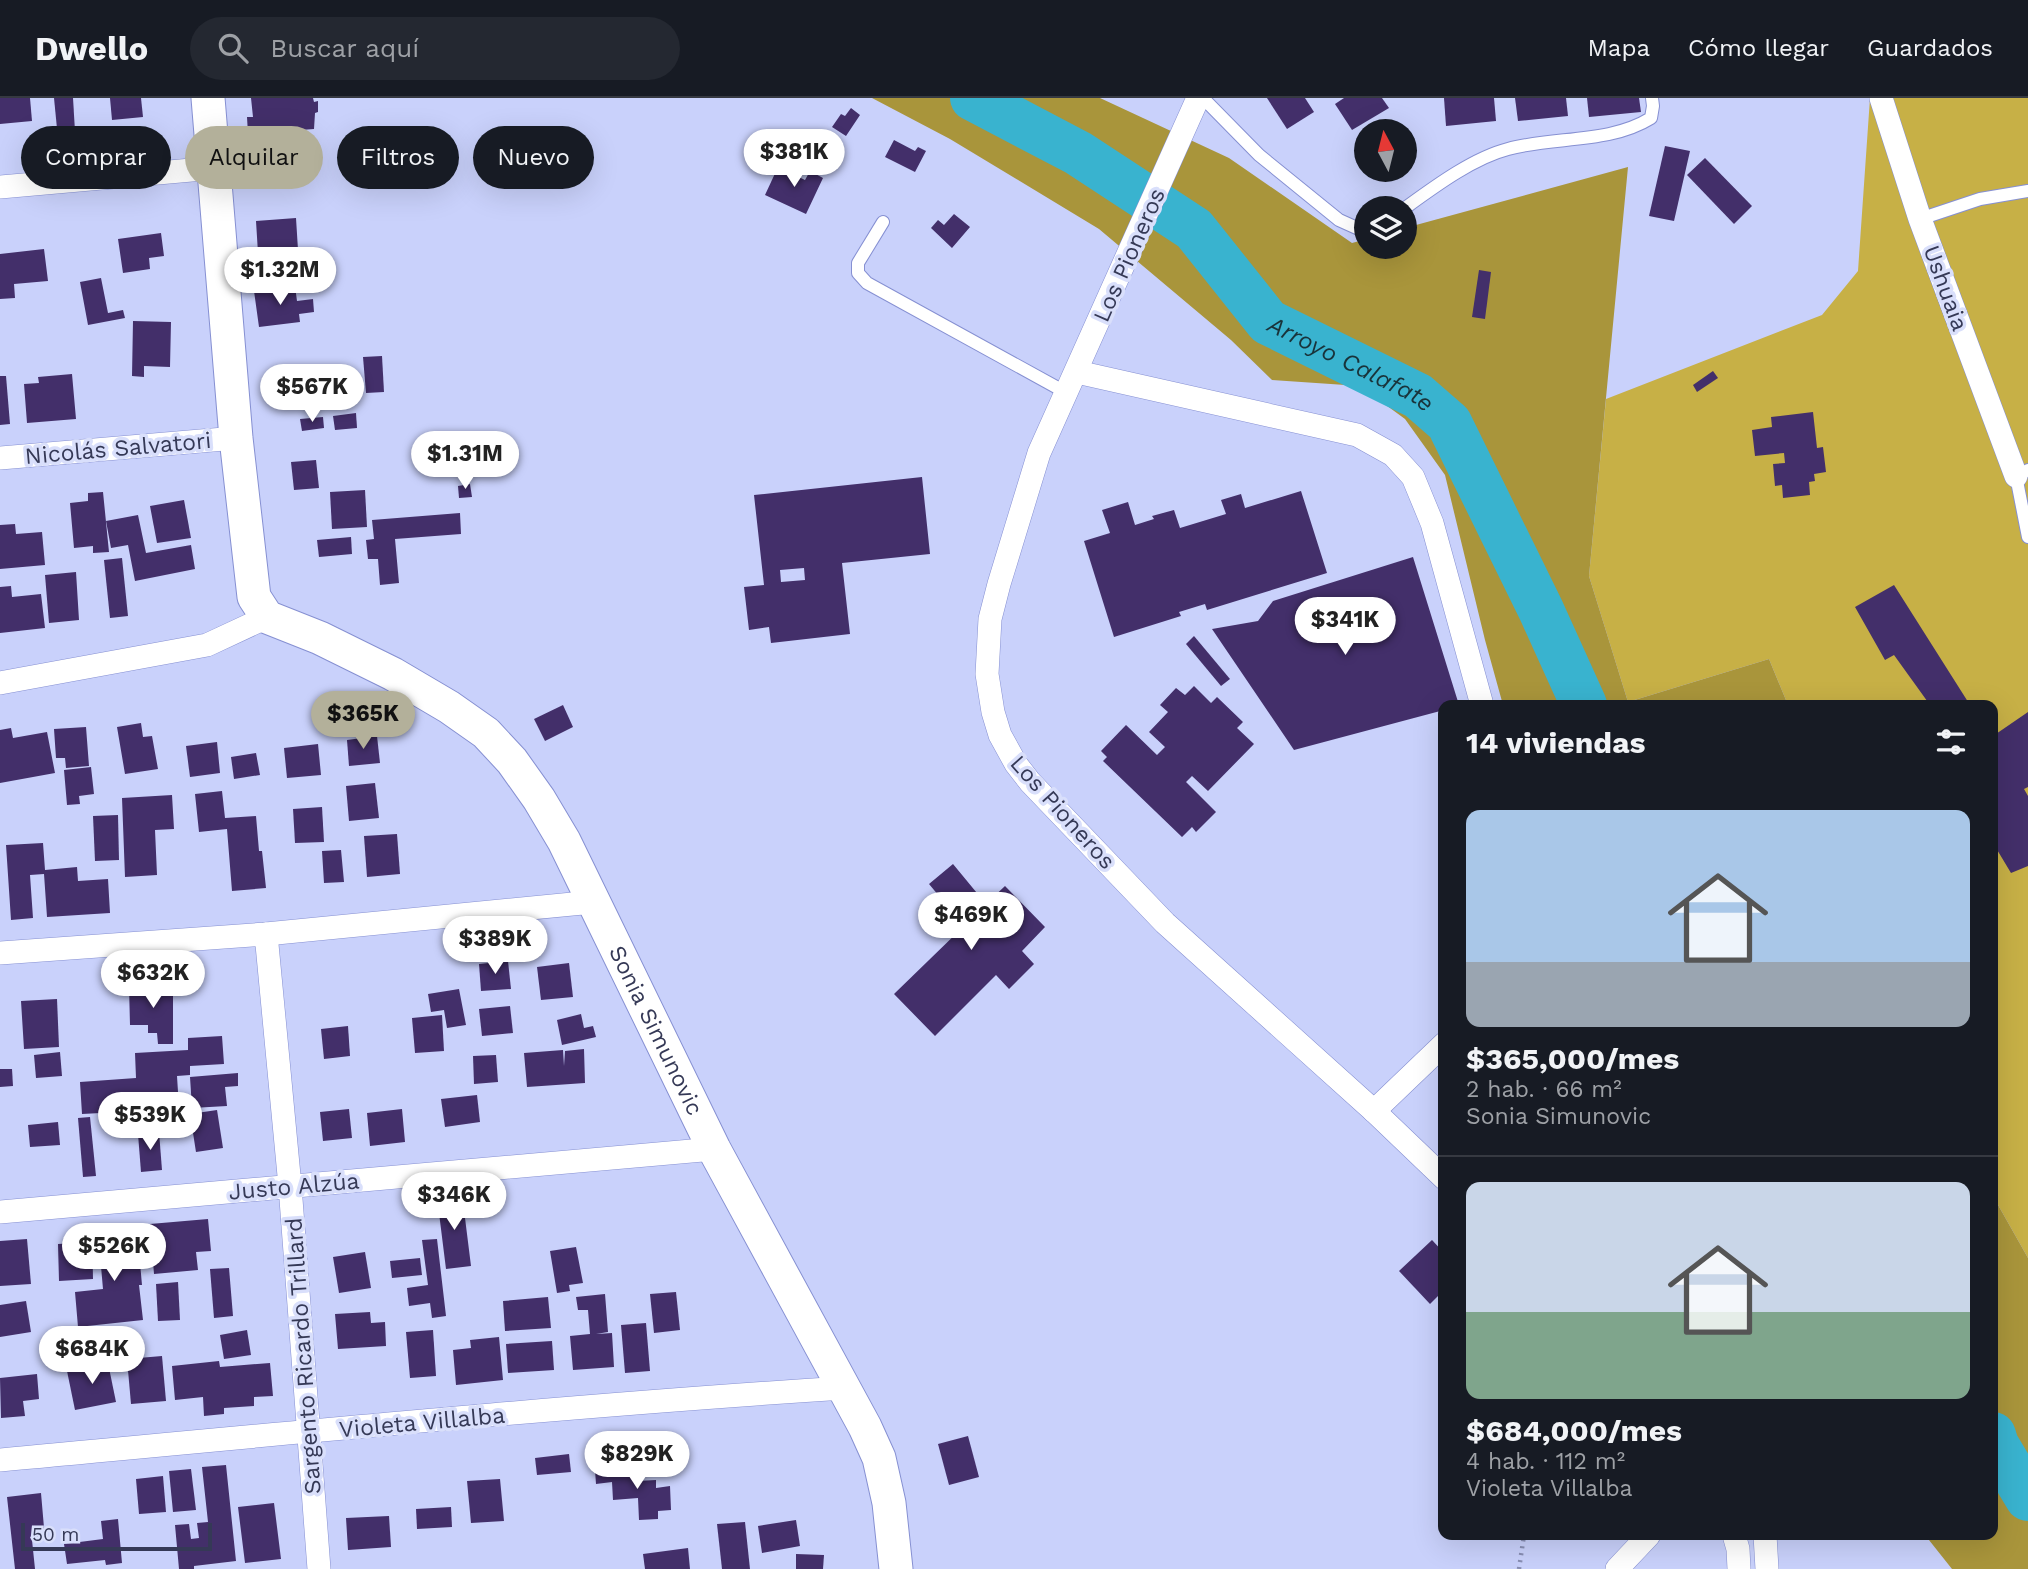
<!DOCTYPE html>
<html lang="es">
<head>
<meta charset="utf-8">
<style>
  :root { --surface:#171b24; --page:#242831; --text:#f1f3f6; --muted:#9ea1a6; --line:#363941; --accent:#b3b09a }
  body { margin:0; font-family:"Work Sans",sans-serif; background:var(--page); color:var(--text); height:100vh; display:flex; flex-direction:column; font-size:26px; white-space:nowrap }
  * { box-sizing:border-box; margin:0 }
  p { font-size:23px; color:var(--muted) }
  .icon { flex:none; width:38px; height:38px; fill:none; stroke:currentColor; stroke-width:2; stroke-linecap:round; stroke-linejoin:round }
  .map { position:relative; flex:1; overflow:hidden }
  .sheet { position:absolute; left:1438px; top:602px; width:560px; height:840px; display:flex; flex-direction:column; background:var(--surface); border-radius:14px; box-shadow:0 7px 28px #0002 }
  .sheet>* { flex:none }
  .guide { position:absolute; left:21px; top:28px; width:665px; height:63px; display:flex; gap:14px }
  .needle { width:46px; rotate:353deg }
  .buttons { position:absolute; left:1354px; top:21px; display:grid; gap:14px }
  .buttons a { display:grid; place-items:center; width:63px; height:63px; border-radius:50%; background:var(--surface); box-shadow:0 7px 28px #0002; font-size:35px }
  .scale { position:absolute; left:21px; bottom:18px; width:191px; box-sizing:border-box; padding-left:7px; border:4px solid #353956; border-top:0; font-size:19px; line-height:24px; white-space:nowrap; color:#353956; -webkit-text-stroke:5px #d9dffb; paint-order:stroke }
  .price { position:absolute; translate:-50% -60px; padding:0 16px; border-radius:24px; background:#fff; color:#222; font-size:23px; line-height:46px; filter:drop-shadow(0 2px 4px #0008) }
  .price::after { content:''; position:absolute; left:50%; top:42px; width:21px; height:16px; margin-left:-10px; background:inherit; clip-path:polygon(0 0,100% 0,50% 100%) }
  .price.selected { background:var(--accent); color:#111 }
  ul { padding:0; list-style:none }
  li { display:grid; align-content:center; gap:14px; height:371px; padding:0 28px }
  li+li { border-top:2px solid var(--line) }
  li span { display:grid; place-items:center; height:217px; border-radius:14px; color:#555 }
  li>.icon { margin-inline-start:auto }
  span .icon { width:126px; height:126px; fill:#fffc; stroke-width:1 }
  li b { font-size:30px }
  h2 { display:flex; justify-content:space-between; align-items:center; height:84px; padding:0 28px; font-size:30px }
  .pill { padding:0 24px; border-radius:32px; background:var(--surface); box-shadow:0 7px 28px #0002; font-size:24px; line-height:63px }
  .pill.selected { background:var(--accent); color:#111 }
  header { display:flex; align-items:center; gap:42px; box-sizing:border-box; height:98px; padding:0 35px; background:var(--surface); border-bottom:2px solid var(--line) }
  header strong { font-size:33px }
  nav { display:flex; gap:38px; margin-inline-start:auto; font-size:24px }
  .search { width:490px; height:63px; background:var(--page); display:flex; align-items:center; gap:18px; box-sizing:border-box; padding:0 24px; border-radius:38px; color:var(--muted); font-size:26px }
  .map>svg:first-child { display:block }
  .green { fill:#c7b046 }
  .forest { fill:#a9953b }
  .lines { fill:none; stroke-linecap:round; stroke-linejoin:round }
  .river { stroke:#39b3cf; stroke-width:46 }
  .building { fill:#432f6a; fill-rule:evenodd }
  .lane-casing { stroke:#8690d2; stroke-width:14 }
  .street-casing { stroke:#8690d2; stroke-width:24 }
  .secondary-casing { stroke:#8690d2; stroke-width:35 }
  .path { stroke:#888eb3; stroke-width:4.5; stroke-dasharray:2 5; stroke-linecap:butt }
  .lane { stroke:#fff; stroke-width:12 }
  .street { stroke:#fff; stroke-width:23 }
  .secondary { stroke:#fff; stroke-width:33 }
  .labels { text-anchor:middle; stroke-width:7; stroke-linejoin:round; paint-order:stroke }
  .street-label { font-size:23px; fill:#353956; stroke:#d9dffb }
  .water-label { font-size:24px; font-style:italic; fill:#19333a; stroke:#d9dffb }
</style>
</head>
<body>
<header>
<strong>Dwello</strong>
<div class="search"><svg class="icon" aria-label="search" viewBox="0 0 24 24"><circle cx="10" cy="10" r="6"/><path d="M15 15l6 6"/></svg>Buscar aquí</div>
<nav><a>Mapa</a><a>Cómo llegar</a><a>Guardados</a></nav>
</header>
<div class="map">
<svg width="2028" height="1471" viewBox="0 0 2028 1471">
  <rect width="100%" height="100%" fill="#c9d1fb"/>
  <path class="green" d="M1870,0h158v1160l-35,-62v-491h-205l-19,-46 -141,43 -39,-126 17,-177 216,-84 36,-44z"/>
  <g class="forest">
    <path d="M872,0h228l129,60 123,85 15,-4v8h38v-19l223,-61 -39,409 39,126 141,-43 19,46h-285l-18,-65 -40,-165 -40,-56 -45,-33 -88,-6 -41,-40 -132,-111 -149,-90z"/>
    <path d="M1993,1098l35,62v311h-76l-27,-34h68z"/>
  </g>
  <g class="lines">
    <g class="river">
      <path id="s1" d="M973,0l105,55 116,76 74,93 150,74 31,27 92,187 43,95"/>
      <path d="M1993,1337l3,10 32,53"/>
    </g>
  </g>
  <g class="building">
    <path d="M0,0h30l2,23 -32,3z"/>
    <path d="M54,0h19l3,50 -17,1z"/>
    <path d="M110,0h31l2,19 -31,3z"/>
    <path d="M251,0h62l1,4 4,-1v11l-3,1 -1,16 -66,5 -1,-17h6z"/>
    <path d="M1267,0h38l9,14 -27,17z"/>
    <path d="M1344,0h38l7,10 -37,22 -17,-26z"/>
    <path d="M1444,0h50l2,23 -50,5z"/>
    <path d="M1515,0h51l2,18 -50,5z"/>
    <path d="M1587,0h52l2,14 -52,5z"/>
    <path d="M851,10l9,7 -14,21 -14,-9 9,-13 4,2z"/>
    <path d="M894,42l21,11 3,-4 8,4 -11,21 -30,-15z"/>
    <path d="M1665,48l25,5 -16,70 -25,-5z"/>
    <path d="M1705,60l47,48 -18,18 -47,-49z"/>
    <path d="M778,69l27,13 5,-9 13,7 -17,36 -41,-19z"/>
    <path d="M954,116l16,13 -18,21 -21,-20 7,-8 6,5z"/>
    <path d="M296,120l3,48 -40,3 -3,-48z"/>
    <path d="M161,135l3,23 -15,2 1,11 -27,4 -5,-34z"/>
    <path d="M44,151l4,32 -34,3 1,14 -15,1v-45z"/>
    <path d="M1479,172l12,2 -6,47 -13,-2z"/>
    <path d="M101,180l7,35 15,-3 2,8 -37,7 -8,-43z"/>
    <path d="M295,188l2,15 16,-2 1,13 -15,2 1,8 -41,5 -5,-36z"/>
    <path d="M133,223l38,1 -1,45 -26,-1v11l-12,-1z"/>
    <path d="M382,258l2,36 -18,1 -3,-36z"/>
    <path d="M1713,273l5,7 -21,14 -4,-7z"/>
    <path d="M72,276l4,45 -49,4 -3,-39 15,-1 -1,-6z"/>
    <path d="M0,278h6l4,48 -10,1z"/>
    <path d="M1813,314l4,36 6,-1 3,25 -12,2 1,7 -6,1 1,13 -27,3 -1,-13 -7,1 -2,-22 12,-1 -1,-10 -29,3 -3,-26 20,-3 -1,-10z"/>
    <path d="M356,315l1,15 -22,2 -2,-14z"/>
    <path d="M323,319l1,11 -22,3 -2,-12z"/>
    <path d="M316,362l3,28 -25,2 -3,-28z"/>
    <path d="M922,379l8,77 -88,9 8,71 -79,9 -2,-16 -20,3 -5,-43 20,-2 -10,-90zM804,470l1,12 -24,2 -1,-12z"/>
    <path d="M470,386l2,13 -13,1 -1,-12z"/>
    <path d="M365,392l2,37 -35,2 -2,-37z"/>
    <path d="M1301,393l26,82 -120,37 -2,-6 -26,8 2,4 -67,21 -30,-96 26,-8 -8,-23 26,-8 7,23 19,-6 -2,-3 22,-6 6,18 46,-14 -5,-14 20,-6 4,14z"/>
    <path d="M103,394l6,60 -16,1v-7l-19,2 -4,-45 18,-2v-8z"/>
    <path d="M184,402l7,38 -34,5 -7,-37z"/>
    <path d="M460,415l1,21 -66,5 4,44 -19,2 -2,-26h-10l-2,-19 8,-1 -2,-19z"/>
    <path d="M138,417l8,38 45,-8 4,24 -60,12 -7,-36 -17,3 -5,-27z"/>
    <path d="M15,426l1,10 26,-2 3,33 -45,4v-44z"/>
    <path d="M351,439l1,17 -33,3 -2,-17z"/>
    <path d="M1413,459l46,148h-15v5l-150,40 -82,-121 46,-8 15,-20z"/>
    <path d="M122,460l6,58 -18,2 -6,-58z"/>
    <path d="M76,474l3,48 -30,3 -4,-48z"/>
    <path d="M1894,487l76,120h-40l-36,-50 -9,5 -30,-53z"/>
    <path d="M11,488l1,11 29,-3 4,34 -45,5v-46z"/>
    <path d="M1194,538l36,43 -9,7 -35,-42z"/>
    <path d="M1194,588l17,17 6,-6 26,25 -6,6 17,16 -46,47 -16,-15 -6,6 30,30 -20,20 -4,-5 -10,10 -79,-76 4,-4 -6,-6 25,-26 31,30 8,-8 -16,-15 19,-20 -8,-7 16,-17 9,7z"/>
    <path d="M563,607l10,22 -28,14 -11,-22z"/>
    <path d="M2028,614v75l-4,2 4,7v70l-17,7 -18,-30v-107z"/>
    <path d="M141,625l2,14 9,-1 6,33 -33,5 -8,-47z"/>
    <path d="M86,629l3,39 -23,2 -1,-10h-9l-2,-29z"/>
    <path d="M11,630l2,10 34,-6 8,41 -55,10v-53z"/>
    <path d="M377,638l3,27 -31,3 -2,-26z"/>
    <path d="M217,644l3,31 -30,4 -4,-31z"/>
    <path d="M318,646l3,31 -34,3 -3,-30z"/>
    <path d="M256,655l4,22 -26,4 -3,-22z"/>
    <path d="M91,669l3,27 -15,2 1,8 -13,1 -3,-35z"/>
    <path d="M375,685l4,35 -30,3 -3,-35z"/>
    <path d="M222,693l3,27 31,-2 3,35h3l4,37 -34,3 -5,-62 -28,3 -4,-38z"/>
    <path d="M172,697l2,34 -19,1 2,45 -32,2 -3,-79z"/>
    <path d="M322,709l2,35 -29,1 -2,-34z"/>
    <path d="M118,717l1,45 -24,1 -2,-45z"/>
    <path d="M397,736l3,40 -33,3 -3,-41z"/>
    <path d="M43,745l2,27 32,-3 1,14 30,-2 2,34 -63,4 -3,-43 -14,1 3,43 -22,2 -5,-75z"/>
    <path d="M341,752l3,32 -20,1 -2,-32z"/>
    <path d="M953,766l33,40 19,-18 40,41 -23,24 12,13 -25,25 -13,-14 -61,61 -41,-42 70,-68 -35,-42z"/>
    <path d="M508,863l3,28 -30,2 -2,-27z"/>
    <path d="M569,865l4,34 -32,3 -4,-33z"/>
    <path d="M173,887v59h-15l-1,-11h-9v-8h-18l-1,-39z"/>
    <path d="M459,891l7,36 -19,3 -3,-18 -13,2 -3,-18z"/>
    <path d="M57,901l2,48 -35,2 -3,-48z"/>
    <path d="M510,908l3,27 -31,3 -3,-27z"/>
    <path d="M581,916l3,14 9,-2 3,11 -34,8 -5,-25z"/>
    <path d="M442,917l2,36 -29,2 -3,-35z"/>
    <path d="M348,928l2,30 -26,3 -3,-30z"/>
    <path d="M222,938l2,28 -34,2v9l-13,1 3,48 -41,3 -1,-16 -56,3 -2,-32 56,-4 -1,-25 53,-3v-12z"/>
    <path d="M584,951l1,34 -58,4 -3,-34 39,-3 1,16 1,-15z"/>
    <path d="M60,954l2,24 -26,2 -2,-23z"/>
    <path d="M496,957l2,27 -24,2 -1,-28z"/>
    <path d="M0,971h12l1,17 -13,1z"/>
    <path d="M238,975v13l-13,1 2,19 -35,2 -2,-31z"/>
    <path d="M477,997l3,27 -35,5 -4,-28z"/>
    <path d="M349,1011l3,29 -29,3 -3,-29z"/>
    <path d="M402,1011l3,33 -35,4 -3,-33z"/>
    <path d="M217,1012l6,38 -27,4 -6,-38z"/>
    <path d="M90,1019l6,59 -13,1 -5,-59z"/>
    <path d="M58,1024l2,23 -30,2 -2,-22z"/>
    <path d="M159,1034l3,38 -21,2 -3,-38z"/>
    <path d="M462,1096l9,72 -25,3 -9,-72z"/>
    <path d="M208,1121l3,32 -15,1 2,18 -44,4 -4,-50z"/>
    <path d="M92,1131l1,50 -34,2 -1,-37 18,-1 -1,-13z"/>
    <path d="M137,1131l5,56h-3l4,35 -65,7 -3,-35 28,-3 -5,-57z"/>
    <path d="M27,1141l4,45 -31,2v-45z"/>
    <path d="M437,1141l9,77 -14,2 -2,-15 -21,3 -2,-18 21,-3 -6,-45z"/>
    <path d="M1432,1142l12,13v37l-14,14 -31,-33z"/>
    <path d="M576,1149l7,36 -14,2 1,6 -13,2 -7,-42z"/>
    <path d="M365,1154l6,36 -32,5 -6,-36z"/>
    <path d="M420,1160l2,17 -30,3 -2,-17z"/>
    <path d="M229,1170l4,48 -19,2 -4,-49z"/>
    <path d="M178,1184l2,38 -22,1 -2,-37z"/>
    <path d="M676,1194l4,38 -26,3 -4,-39z"/>
    <path d="M605,1196l3,38 -12,2 16,-1 2,34 -41,3 -3,-34 20,-2 -2,-24h-10l-2,-13z"/>
    <path d="M548,1199l3,31 -46,3 -2,-30z"/>
    <path d="M26,1203l5,31 -31,5v-32z"/>
    <path d="M370,1214l1,11 14,-1 1,24 -48,3 -3,-35z"/>
    <path d="M646,1225l4,48 -25,2 -4,-48z"/>
    <path d="M247,1232l4,25 -27,4 -4,-24z"/>
    <path d="M433,1232l3,46 -26,2 -4,-46z"/>
    <path d="M499,1239l4,43 -47,5 -3,-35 18,-2 -1,-8z"/>
    <path d="M552,1243l2,29 -46,3 -2,-29z"/>
    <path d="M162,1258l4,45 -35,3 -4,-45z"/>
    <path d="M219,1263l1,6 50,-4 3,33 -19,1v9l-30,2v6l-20,2 -1,-19 -28,3 -3,-34z"/>
    <path d="M108,1265l8,39 -41,8 -8,-39z"/>
    <path d="M37,1276l2,25 -16,2 2,15 -24,2 -1,-40z"/>
    <path d="M968,1338l11,41 -30,8 -11,-41z"/>
    <path d="M569,1356l2,18 -34,3 -2,-17z"/>
    <path d="M226,1367l10,96 -42,5v3h-15l-4,-44 14,-1 2,15 8,-1 -2,-15 11,-1 -6,-55z"/>
    <path d="M636,1369l1,14 19,-1v8l14,-2 1,24 -13,1v8l-19,1 -1,-22 -25,2 -1,-18 -16,2 -1,-14z"/>
    <path d="M191,1371l5,41 -23,2 -4,-41z"/>
    <path d="M163,1378l3,36 -27,2 -3,-35z"/>
    <path d="M500,1381l4,42 -33,2 -4,-42z"/>
    <path d="M41,1395l4,46 -13,1 3,29h-20l-8,-72z"/>
    <path d="M274,1405l7,56 -36,4 -7,-56z"/>
    <path d="M451,1409l1,20 -35,2 -1,-20z"/>
    <path d="M389,1418l2,31 -43,3 -2,-32z"/>
    <path d="M118,1421l4,44 -16,2 -1,-5 -38,4 -3,-20 39,-5 -2,-18z"/>
    <path d="M796,1422l4,26 -38,7 -4,-27z"/>
    <path d="M745,1424l5,47h-28l-5,-45z"/>
    <path d="M688,1450l2,21h-45l-2,-15z"/>
    <path d="M796,1456l28,1 -1,14h-27z"/>
  </g>
  <g class="lines">
    <defs>
      <g id="lane">
        <path d="M1203,0l56,57 80,65 20,9h8"/>
        <path d="M1405,110c29,-21 68,-50 103,-59 47,-13 101,-5 143,-31l2,-12 -1,-8"/>
        <path d="M1920,121l60,-20 48,-8"/>
        <path d="M883,124l-25,41v10l9,10 200,110"/>
        <path d="M2028,372l-12,6 12,61"/>
      </g>
      <g id="street">
        <path d="M1198,0l-159,355 -40,131 -9,35 -3,55 6,38 7,23 16,29 14,18 135,141 209,188 70,67"/>
        <path d="M1881,0l39,121 96,257"/>
        <path d="M0,89l214,-19"/>
        <path d="M1077,274l280,63 36,20 20,22 19,46 50,182"/>
        <path d="M0,360l236,-20"/>
        <path d="M0,585l207,-38 60,-28"/>
        <path d="M266,836l24,252 29,383"/>
        <path d="M0,855l266,-19 327,-32"/>
        <path d="M1374,1013l70,-67"/>
        <path d="M0,1114l714,-63"/>
        <path d="M0,1362c281,-26 562,-54 844,-72"/>
        <path d="M1734,1437l4,14 1,20"/>
        <path d="M1765,1437l2,34"/>
        <path d="M1617,1471l32,-34"/>
      </g>
      <g id="secondary">
        <path id="s2" d="M208,0l28,340 18,159 13,20 53,21 73,36 56,33 37,26 26,28 27,38 25,42 150,308 151,278 14,31 10,45 7,66"/>
      </g>
    </defs>
    <use href="#lane" class="lane-casing"/>
    <use href="#street" class="street-casing"/>
    <use href="#secondary" class="secondary-casing"/>
    <path class="path" d="M1519,1471l5,-34"/>
    <use href="#lane" class="lane"/>
    <use href="#street" class="street"/>
    <use href="#secondary" class="secondary"/>
  </g>
  <g class="labels">
    <g class="street-label">
      <text transform="translate(1129 157) rotate(-66)" y="8">Los Pioneros</text>
      <text transform="translate(1946 190) rotate(70)" y="8">Ushuaia</text>
      <text transform="translate(118 350) rotate(-5)" y="8">Nicolás Salvatori</text>
      <text transform="translate(1063 714) rotate(48)" y="8">Los Pioneros</text>
      <text dy="8" stroke="none"><textPath href="#s2" startOffset="1118">Sonia Simunovic</textPath></text>
      <text transform="translate(294 1088) rotate(-5)" y="8">Justo Alzúa</text>
      <text transform="translate(303 1258) rotate(-94)" y="8">Sargento Ricardo Trillard</text>
      <text transform="translate(422 1324) rotate(-5)" y="8">Violeta Villalba</text>
    </g>
    <g class="water-label">
      <text dy="8" stroke="none"><textPath href="#s1" startOffset="469">Arroyo Calafate</textPath></text>
    </g>
  </g>
</svg>
<div class="buttons">
<a><svg class="needle" viewBox="-14 -14 28 28"><path d="M0-13l5 13h-10z" fill="#e53935"/><path d="M0 13l5-13h-10z" fill="#9ea1a6"/></svg></a>
<a><svg class="icon" aria-label="layers" viewBox="0 0 24 24"><path d="M12 4l9 5-9 5-9-5zM3 14l9 5 9-5"/></svg></a>
</div>
<div class="scale">50 m</div>
<b class="price" style="left:794px;top:91px">$381K</b>
<b class="price" style="left:280px;top:209px">$1.32M</b>
<b class="price" style="left:312px;top:326px">$567K</b>
<b class="price" style="left:465px;top:393px">$1.31M</b>
<b class="price" style="left:1345px;top:559px">$341K</b>
<b class="price selected" style="left:363px;top:653px">$365K</b>
<b class="price" style="left:971px;top:854px">$469K</b>
<b class="price" style="left:495px;top:878px">$389K</b>
<b class="price" style="left:153px;top:912px">$632K</b>
<b class="price" style="left:150px;top:1054px">$539K</b>
<b class="price" style="left:454px;top:1134px">$346K</b>
<b class="price" style="left:114px;top:1185px">$526K</b>
<b class="price" style="left:92px;top:1288px">$684K</b>
<b class="price" style="left:637px;top:1393px">$829K</b>
<div class="guide">
<a class="pill">Comprar</a>
<a class="pill selected">Alquilar</a>
<a class="pill">Filtros</a>
<a class="pill">Nuevo</a>
</div>
<section class="sheet">
<h2>14 viviendas<svg class="icon" aria-label="filters" viewBox="0 0 24 24"><path d="M4 7h16M4 17h16"/><circle cx="9" cy="7" r="2"/><circle cx="15" cy="17" r="2"/></svg></h2>
<ul>
<li><span style="background:linear-gradient(#a9c7e8 70%,#9aa5b1 0)"><svg class="icon" aria-label="home" viewBox="0 0 24 24"><path d="M3 11l9-7 9 7M6 9v11h12V9"/></svg></span><div><b>$365,000/mes</b><p>2 hab. · 66 m²</p><p>Sonia Simunovic</p></div></li>
<li><span style="background:linear-gradient(#c9d6e8 60%,#7fa58c 0)"><svg class="icon" aria-label="home" viewBox="0 0 24 24"><path d="M3 11l9-7 9 7M6 9v11h12V9"/></svg></span><div><b>$684,000/mes</b><p>4 hab. · 112 m²</p><p>Violeta Villalba</p></div></li>
</ul>
</section>
</div>
</body>
</html>
